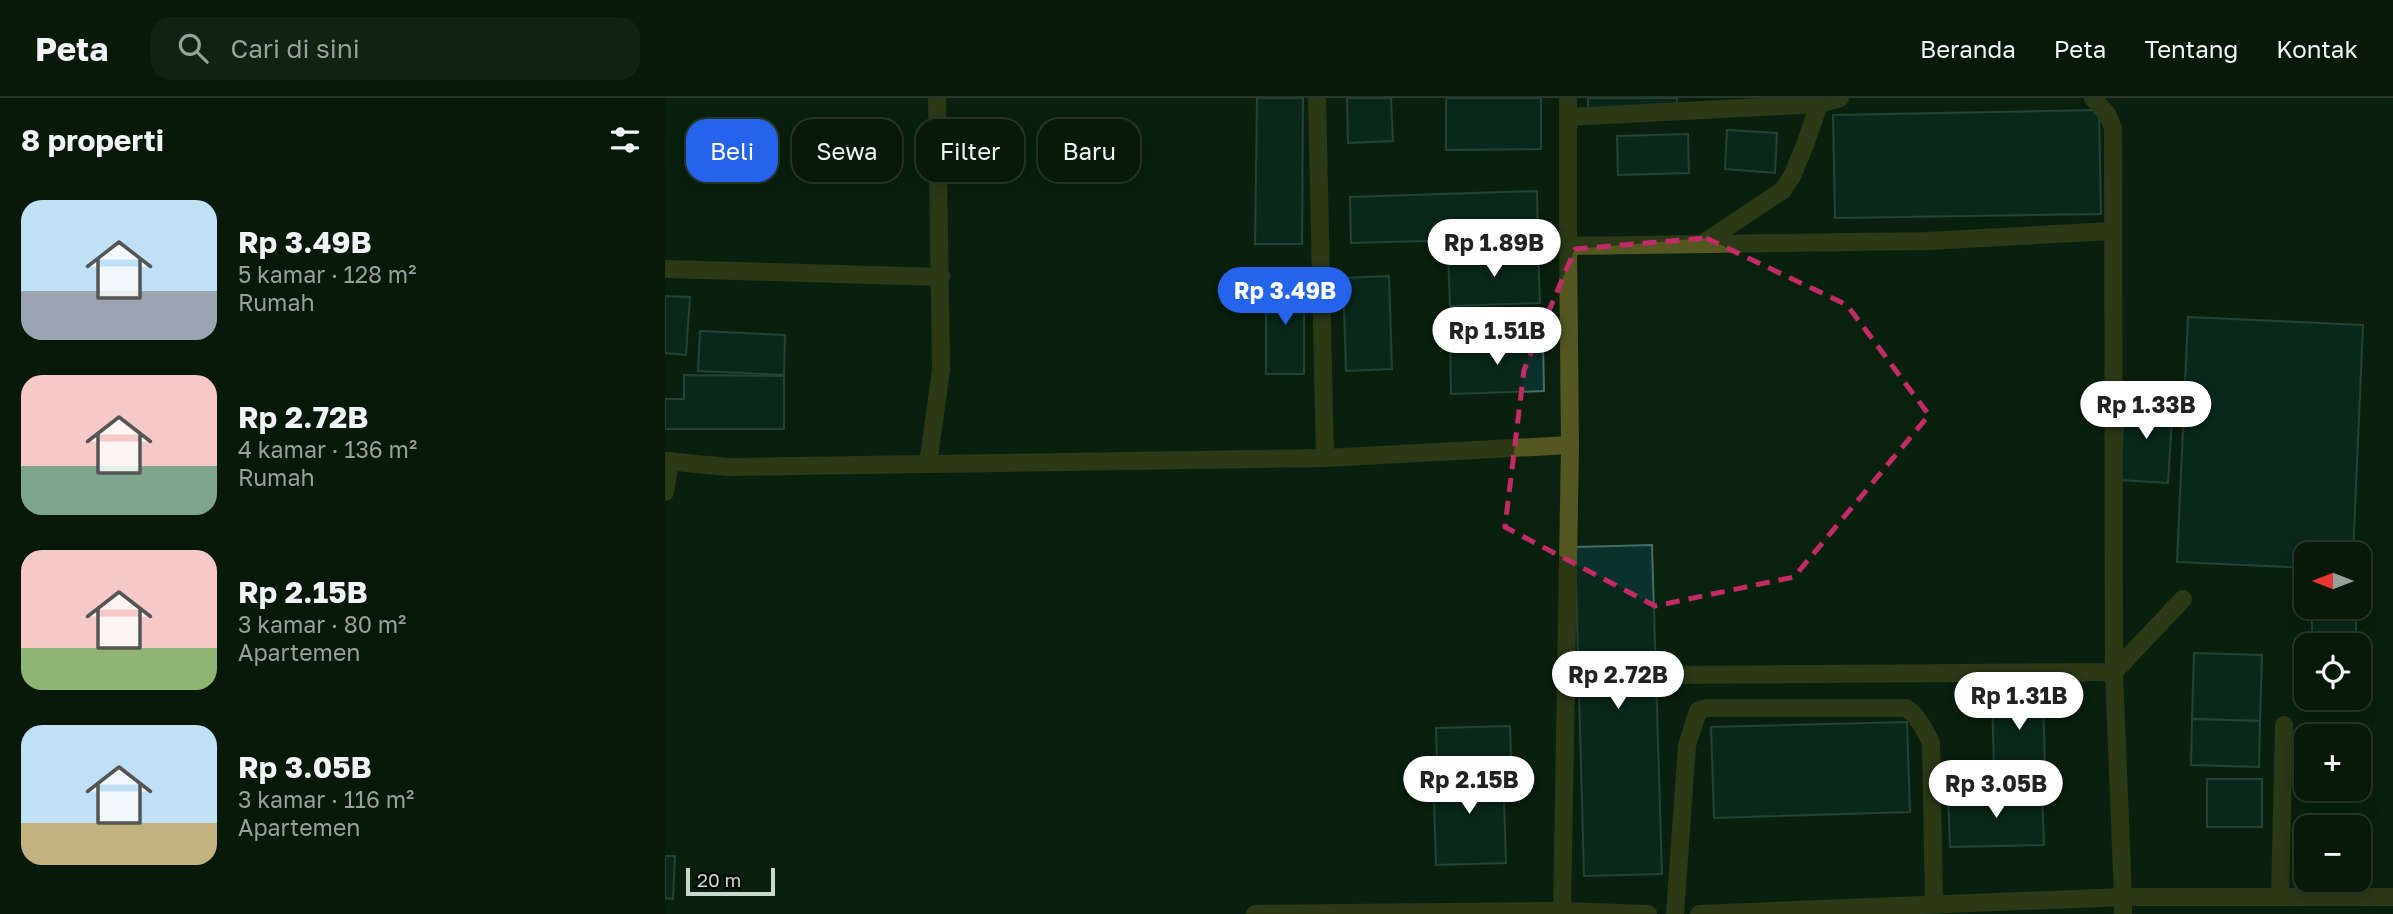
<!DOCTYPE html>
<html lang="id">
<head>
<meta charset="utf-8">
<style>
  :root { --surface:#08190a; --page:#112213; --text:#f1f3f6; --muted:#98a09c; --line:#29382b; --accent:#2563eb }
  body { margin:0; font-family:"Golos Text",sans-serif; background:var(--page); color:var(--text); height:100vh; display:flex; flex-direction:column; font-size:26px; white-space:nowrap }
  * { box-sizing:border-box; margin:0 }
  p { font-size:23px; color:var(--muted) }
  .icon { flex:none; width:38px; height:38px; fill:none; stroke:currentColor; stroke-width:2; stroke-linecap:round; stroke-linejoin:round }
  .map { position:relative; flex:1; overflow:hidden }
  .drawer { display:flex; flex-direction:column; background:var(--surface); width:665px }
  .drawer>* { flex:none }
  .top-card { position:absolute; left:21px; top:21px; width:665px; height:63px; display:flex; gap:14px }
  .needle { width:46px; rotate:270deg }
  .fabs { position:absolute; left:1629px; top:444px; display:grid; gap:14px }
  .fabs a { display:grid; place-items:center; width:77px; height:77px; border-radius:14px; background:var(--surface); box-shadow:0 4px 18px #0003,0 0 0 2px var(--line); font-size:35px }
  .scale { position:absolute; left:21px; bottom:18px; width:89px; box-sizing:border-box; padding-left:7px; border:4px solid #cad8cb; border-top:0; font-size:19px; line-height:24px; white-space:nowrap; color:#cad8cb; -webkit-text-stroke:5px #020803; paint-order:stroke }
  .price { position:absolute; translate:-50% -60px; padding:0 16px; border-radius:24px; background:#fff; color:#222; font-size:23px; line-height:46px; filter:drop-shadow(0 2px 4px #0008) }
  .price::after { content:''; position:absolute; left:50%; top:42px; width:21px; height:16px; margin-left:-10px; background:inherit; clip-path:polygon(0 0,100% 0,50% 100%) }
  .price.active { background:var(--accent); color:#fff }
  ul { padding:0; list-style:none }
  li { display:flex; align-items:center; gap:21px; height:175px; padding:0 21px }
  li span { display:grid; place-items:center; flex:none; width:196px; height:140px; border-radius:21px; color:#555 }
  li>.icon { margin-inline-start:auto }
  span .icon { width:84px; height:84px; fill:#fffc; stroke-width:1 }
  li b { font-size:30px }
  h2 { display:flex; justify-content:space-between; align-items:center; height:84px; padding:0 21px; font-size:30px }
  .chip { padding:0 24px; border-radius:21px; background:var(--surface); box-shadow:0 4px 18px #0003,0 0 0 2px var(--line); font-size:24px; line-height:63px }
  .chip.active { background:var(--accent); color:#fff }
  header { display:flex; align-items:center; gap:42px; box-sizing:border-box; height:98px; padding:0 35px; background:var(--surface); border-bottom:2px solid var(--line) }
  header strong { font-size:33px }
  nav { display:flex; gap:38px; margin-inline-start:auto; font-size:24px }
  .search { width:490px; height:63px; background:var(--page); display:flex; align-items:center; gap:18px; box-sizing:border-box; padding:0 24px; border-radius:21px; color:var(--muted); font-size:26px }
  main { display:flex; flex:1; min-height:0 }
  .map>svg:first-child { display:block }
  .building { fill:#0b312c; stroke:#456d67; stroke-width:2 }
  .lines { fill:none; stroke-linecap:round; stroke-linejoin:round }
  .minor { stroke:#545722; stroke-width:18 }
  .marked { fill:none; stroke:#c32b66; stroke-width:5; stroke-dasharray:14 9; stroke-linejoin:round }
</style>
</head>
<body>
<header>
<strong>Peta</strong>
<div class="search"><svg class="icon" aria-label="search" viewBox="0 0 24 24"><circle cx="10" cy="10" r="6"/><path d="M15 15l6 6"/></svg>Cari di sini</div>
<nav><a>Beranda</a><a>Peta</a><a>Tentang</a><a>Kontak</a></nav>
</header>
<main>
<section class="drawer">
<h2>8 properti<svg class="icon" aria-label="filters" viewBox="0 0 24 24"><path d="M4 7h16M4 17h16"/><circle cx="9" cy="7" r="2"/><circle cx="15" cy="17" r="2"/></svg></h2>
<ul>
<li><span style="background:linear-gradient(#bfe0f5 65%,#9aa5b1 0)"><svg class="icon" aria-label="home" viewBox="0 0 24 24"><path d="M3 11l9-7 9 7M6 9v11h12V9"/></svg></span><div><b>Rp 3.49B</b><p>5 kamar · 128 m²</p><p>Rumah</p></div></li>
<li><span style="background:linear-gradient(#f6c9c9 65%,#7fa58c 0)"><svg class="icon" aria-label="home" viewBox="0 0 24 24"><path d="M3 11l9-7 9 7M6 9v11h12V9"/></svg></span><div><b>Rp 2.72B</b><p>4 kamar · 136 m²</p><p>Rumah</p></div></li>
<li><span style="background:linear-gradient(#f6c9c9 70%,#8fb573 0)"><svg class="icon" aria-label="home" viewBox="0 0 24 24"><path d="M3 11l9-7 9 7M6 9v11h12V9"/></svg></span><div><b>Rp 2.15B</b><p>3 kamar · 80 m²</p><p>Apartemen</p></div></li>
<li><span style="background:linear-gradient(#bfe0f5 70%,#c2b280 0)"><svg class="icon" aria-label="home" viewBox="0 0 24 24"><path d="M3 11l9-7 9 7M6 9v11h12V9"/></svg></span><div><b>Rp 3.05B</b><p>3 kamar · 116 m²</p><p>Apartemen</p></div></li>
</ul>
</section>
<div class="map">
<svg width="1728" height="816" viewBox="0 0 1728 816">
  <rect width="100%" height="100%" fill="#0a210e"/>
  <g class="building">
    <path d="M592,0h46l-1,146h-47z"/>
    <path d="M682,0h44l2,43 -45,2z"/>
    <path d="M781,0h95v51l-95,1z"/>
    <rect x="923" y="0" width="89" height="13"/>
    <path d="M1434,12l2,104 -266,4 -2,-103z"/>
    <path d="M1062,32l50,3 -2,40 -50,-4z"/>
    <path d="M1023,36l1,39 -71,2 -1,-39z"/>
    <path d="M872,93l1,47 -187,5 -1,-46z"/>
    <path d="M873,153l2,52 -90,3 -2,-52z"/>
    <path d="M724,178l3,93 -46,2 -3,-93z"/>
    <rect x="601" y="182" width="38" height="94"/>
    <path d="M0,198l25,1 -4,58 -21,-2z"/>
    <path d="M1523,219l175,8 -10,230h-46v13l-130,-6z"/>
    <path d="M35,233l85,4 -1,40 -86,-4z"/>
    <path d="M878,243l1,50 -93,3 -1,-51z"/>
    <path d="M19,277l100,1v53h-119v-30h19z"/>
    <path d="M1459,302l49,3 -5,80 -48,-3z"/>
    <path d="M987,447l10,329 -78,2 -9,-329z"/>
    <rect x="1647" y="509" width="44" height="39"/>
    <path d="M1529,555l68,2 -2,66 -68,-2z"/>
    <path d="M1378,597l2,72 -51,1 -2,-72z"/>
    <path d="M1527,621l68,2 -1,46 -68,-2z"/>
    <path d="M1242,624l3,90 -196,6 -3,-91z"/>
    <path d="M845,628l1,32 -74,2 -1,-32z"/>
    <path d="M838,669l3,96 -70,2 -3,-96z"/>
    <rect x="1542" y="681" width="55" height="48"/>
    <path d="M1377,694l2,53 -94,2 -2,-52z"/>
    <path d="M0,758h10l-2,43 -8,-1z"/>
  </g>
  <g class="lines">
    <g class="minor">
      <path d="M652,0l8,360"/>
      <path d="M903,0v148l360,-5 184,-10"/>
      <path d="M1428,0l14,16 6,14 1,544 9,225h270"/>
      <path d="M903,19l251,-13 21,-6"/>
      <path d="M1037,146l81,-54 9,-14 13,-31 16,-47"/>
      <path d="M0,171l276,8"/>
      <path d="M0,363l64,6 199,-3 13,-94 -4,-272"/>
      <path d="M263,366l397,-6 245,-13"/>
      <path d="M0,394l5,-31"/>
      <path d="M999,577l450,-3 69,-73"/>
      <path d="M1615,798l4,-171"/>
      <path d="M590,816l307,-3 86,3"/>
      <path d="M897,816l8,-469 -2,-199"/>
      <path d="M1010,816l12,-169 11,-34 8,-3h200c13,9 18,21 25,35l3,161"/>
      <path d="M1034,816l424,-17v17"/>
    </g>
  </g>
  <path d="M0 0H1728V816H0ZM1041,140l141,67 82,110 -135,162 -139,29 -150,-79 19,-157 51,-121z" fill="#0a210e" fill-opacity=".55" fill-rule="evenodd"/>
  <path class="marked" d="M1041,140l141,67 82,110 -135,162 -139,29 -150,-79 19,-157 51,-121z"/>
</svg>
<div class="fabs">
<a><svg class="needle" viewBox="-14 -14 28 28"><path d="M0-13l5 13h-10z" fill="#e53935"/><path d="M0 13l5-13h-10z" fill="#98a09c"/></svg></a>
<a><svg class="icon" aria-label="locate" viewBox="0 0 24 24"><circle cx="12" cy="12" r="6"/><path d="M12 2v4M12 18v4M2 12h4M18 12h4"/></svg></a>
<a>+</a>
<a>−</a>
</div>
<div class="scale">20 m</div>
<b class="price" style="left:829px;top:181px">Rp 1.89B</b>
<b class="price active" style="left:620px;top:229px">Rp 3.49B</b>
<b class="price" style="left:832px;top:269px">Rp 1.51B</b>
<b class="price" style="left:1481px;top:343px">Rp 1.33B</b>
<b class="price" style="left:953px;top:613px">Rp 2.72B</b>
<b class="price" style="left:1354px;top:634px">Rp 1.31B</b>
<b class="price" style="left:804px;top:718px">Rp 2.15B</b>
<b class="price" style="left:1331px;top:722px">Rp 3.05B</b>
<div class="top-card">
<a class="chip active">Beli</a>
<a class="chip">Sewa</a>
<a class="chip">Filter</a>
<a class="chip">Baru</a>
</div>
</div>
</main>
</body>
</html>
